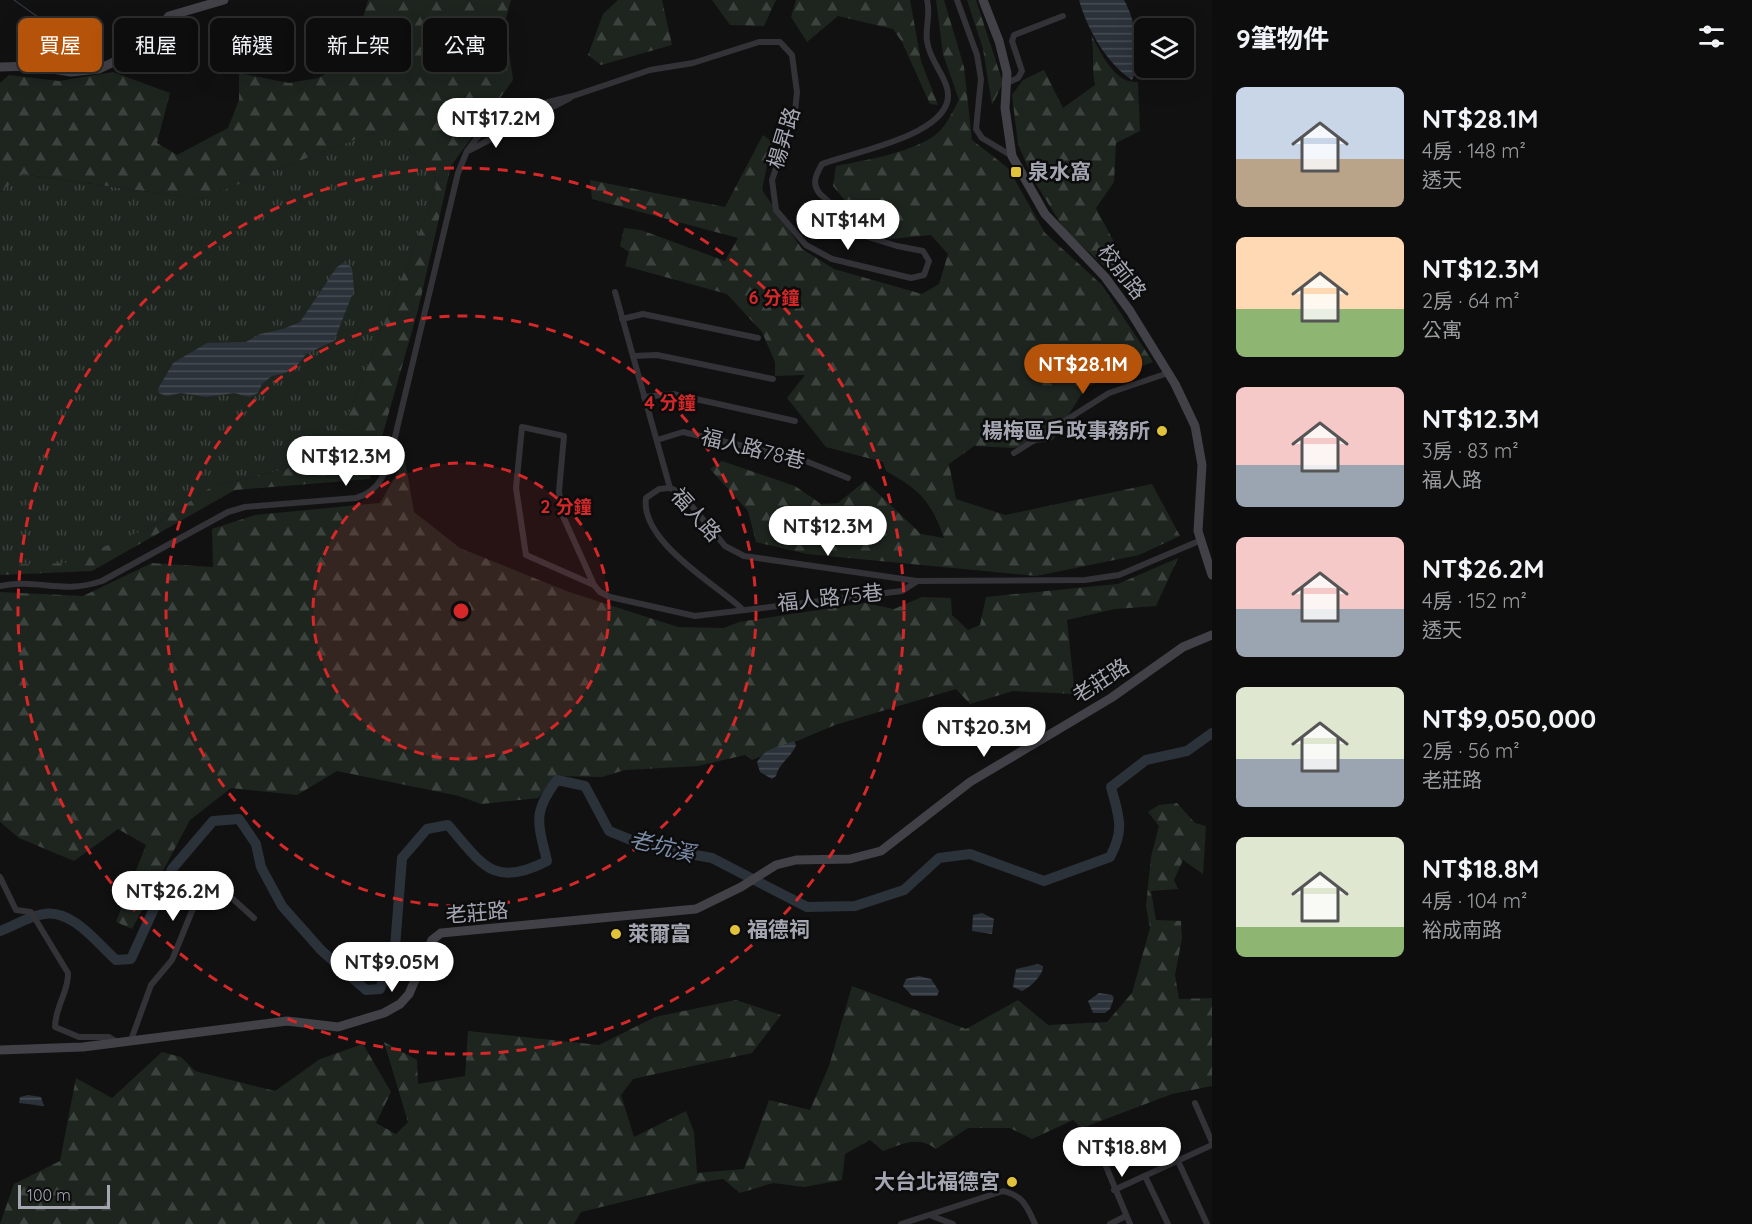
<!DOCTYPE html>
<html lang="zh-TW">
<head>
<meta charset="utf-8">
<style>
  :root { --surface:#0d0d0e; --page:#1b1b1c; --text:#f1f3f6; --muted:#9a9c9e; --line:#2d2d2e; --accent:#b45309 }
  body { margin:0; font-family:Quicksand,"Noto Sans TC",sans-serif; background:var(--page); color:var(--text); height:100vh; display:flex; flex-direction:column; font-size:22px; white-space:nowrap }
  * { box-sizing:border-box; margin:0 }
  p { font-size:20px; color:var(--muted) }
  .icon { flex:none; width:33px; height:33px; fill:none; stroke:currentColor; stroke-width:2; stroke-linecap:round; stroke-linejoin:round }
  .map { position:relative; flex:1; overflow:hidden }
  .panel { display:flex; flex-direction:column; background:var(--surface); width:540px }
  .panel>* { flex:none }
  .banner { position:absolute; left:18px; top:18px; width:570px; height:54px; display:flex; gap:12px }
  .controls { position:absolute; left:1134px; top:18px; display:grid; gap:12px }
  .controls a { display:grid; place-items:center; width:60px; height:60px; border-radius:9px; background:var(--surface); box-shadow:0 6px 24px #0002,0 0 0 2px var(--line); font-size:30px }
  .scale { position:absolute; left:18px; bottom:15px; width:92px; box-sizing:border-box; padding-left:6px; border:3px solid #a4a6b2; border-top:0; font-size:16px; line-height:21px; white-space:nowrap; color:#a4a6b2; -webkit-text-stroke:4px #0c0c0d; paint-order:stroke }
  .price { position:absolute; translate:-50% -51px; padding:0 14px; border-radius:21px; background:#fff; color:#222; font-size:20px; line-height:39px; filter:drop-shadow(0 2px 3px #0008) }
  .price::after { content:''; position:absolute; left:50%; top:36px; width:18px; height:14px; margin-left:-9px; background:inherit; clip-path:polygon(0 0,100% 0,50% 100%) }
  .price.current { background:var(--accent); color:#fff }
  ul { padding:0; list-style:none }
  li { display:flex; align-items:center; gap:18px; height:150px; padding:0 24px }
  li span { display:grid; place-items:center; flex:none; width:168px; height:120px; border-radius:9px; color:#555 }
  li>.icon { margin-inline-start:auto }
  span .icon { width:72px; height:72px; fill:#fffc; stroke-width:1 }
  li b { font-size:26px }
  h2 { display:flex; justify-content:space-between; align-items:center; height:72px; padding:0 24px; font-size:26px }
  .chip { padding:0 21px; border-radius:9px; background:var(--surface); box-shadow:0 6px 24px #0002,0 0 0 2px var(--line); font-size:21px; line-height:54px }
  .chip.current { background:var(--accent); color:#fff }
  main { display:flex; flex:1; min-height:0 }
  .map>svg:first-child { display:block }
  .grass { fill:url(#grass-tufts) }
  .forest { fill:url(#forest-firs) }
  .water { fill:url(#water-rules) }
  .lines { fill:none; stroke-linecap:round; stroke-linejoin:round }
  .stream { stroke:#2c323a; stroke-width:1.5 }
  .river { stroke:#2c323a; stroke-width:10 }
  .street { stroke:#323237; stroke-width:6 }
  .secondary { stroke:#414147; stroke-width:9 }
  .ring { fill:none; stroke:#d62828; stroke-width:3; stroke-dasharray:10 8 }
  .poi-dot { fill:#e1c23b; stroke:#0c0c0d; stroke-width:2 }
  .labels { text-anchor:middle; stroke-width:5; stroke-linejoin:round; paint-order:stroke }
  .street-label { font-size:21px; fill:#a4a6b2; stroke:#0c0c0d }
  .poi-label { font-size:21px; font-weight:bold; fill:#a4a6b2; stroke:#0c0c0d; text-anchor:start }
  .water-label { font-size:22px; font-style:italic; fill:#7d8eaa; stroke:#0c0c0d }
  .centre { fill:#d62828; stroke:#0c0c0d; stroke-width:3 }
  .ring-label { font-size:18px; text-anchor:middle; font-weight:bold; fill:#d62828; stroke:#0c0c0d; stroke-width:5; stroke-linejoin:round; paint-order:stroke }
</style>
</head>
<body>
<main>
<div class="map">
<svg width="1212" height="1224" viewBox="0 0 1212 1224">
  <defs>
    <pattern id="grass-tufts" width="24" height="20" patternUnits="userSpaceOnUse" patternTransform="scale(1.5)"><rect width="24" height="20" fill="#1e251f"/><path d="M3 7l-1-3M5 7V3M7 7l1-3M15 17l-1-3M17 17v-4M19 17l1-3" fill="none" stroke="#3c423d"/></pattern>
    <pattern id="forest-firs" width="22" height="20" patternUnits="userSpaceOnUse" patternTransform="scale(1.5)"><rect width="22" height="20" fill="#1e251f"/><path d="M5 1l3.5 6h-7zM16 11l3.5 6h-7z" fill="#3c423d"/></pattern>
    <pattern id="water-rules" width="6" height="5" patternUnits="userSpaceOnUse" patternTransform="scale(1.5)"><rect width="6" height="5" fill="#2c323a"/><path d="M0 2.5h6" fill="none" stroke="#484d54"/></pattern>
  </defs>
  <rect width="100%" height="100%" fill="#111112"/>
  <path class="grass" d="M372,133h19l43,41 2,15 -93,240 -45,37 -85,20 -64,42 -84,36 -65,1v-373l21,-18 179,25z"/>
  <g class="forest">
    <path d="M368,0h143l-6,22 8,58 -62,86 -33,144 -48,169 -135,11 -143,81 -92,4v-10l65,-2 84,-35 64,-42 85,-20 45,-37 93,-240 -2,-15 -43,-41h-19l-172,66 -178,-25 -22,18v-109l9,-8 50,6 54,-9 57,21 -13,50 20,12 51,-27 11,-28v-27l50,10 29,-5 33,-18z"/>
    <path d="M618,0h44l10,45 -71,20 -13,-10 15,-41z"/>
    <path d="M712,0h64l-12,26 -34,-1z"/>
    <path d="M796,0h114l11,61 17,44 -8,-1 -28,-62 -9,-13 -55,-13 -31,26 -16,-25z"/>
    <path d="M936,0h8l20,67 8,73 36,28 37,65 57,52 51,77 -67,25 -33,53 -39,8 -40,-2 -25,18 7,35 49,16 147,-31 28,52 -41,19 -103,21 -229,-22 -51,-12 -8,-31 -38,-42 12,-8 73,25 26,18 17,-1 27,-22 56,53 23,4c-13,-37 -24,-48 -58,-67l-3,-9 -57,-15 -39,-49 18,-23 -30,1v-14l-13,-30 -35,-38 -102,-28 4,-14 -9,-6 4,-18 17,2 84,31 13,-23 -146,-39 -2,-19 135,27 38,-72 9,7 -10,48 40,59 32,20 88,25 17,-10 9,-30 -17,-19 -41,4 -22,-11 -35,-42 3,-20c31,-6 68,-12 95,-28 14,-8 21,-26 28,-38l-16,-46z"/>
    <path d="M967,0h9l27,83 -11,22 -9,-56z"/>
    <path d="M1091,35c10,17 23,49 47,47l2,49 -24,12 -2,39 -18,26 18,34 22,58 -28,-31 -42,-37 -33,-53 -15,-35 -6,-49 11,-15 21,-10 19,38 32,-23c-4,-18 0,-33 -4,-50z"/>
    <path d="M405,460l9,52 46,36 109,44 109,35 46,1 15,-6 126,-19 29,6 28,-12 29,1 1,17 16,15 12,-5 6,-28 132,-13 60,-26 -22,48 -41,3 -48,11 8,74 -62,-3 -43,13 -14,-15 -121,36 -83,35 -7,-5 -47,11 -73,4 -23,7 -46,-1 -18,22 -57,6 -22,-8 -122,-25 -40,24 -66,-7 -41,32 -58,109 -16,-7 30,-77 -28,-16 -44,32 -55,-23 -19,-16v-230l83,4 69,-33 61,4 -1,-38 43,-14 125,-12z"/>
    <path d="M1177,803l18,20 11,3 -3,48 -20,-14 -9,20 4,9 -27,2 5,29 25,1 1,17 -7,37 4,24 33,-1v88l-40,8 -90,34 -9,-8 -41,19 -22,-11h-42l-32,21c-17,-14 -34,-5 -53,2l-13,-11 -25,14 -3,26 -38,7 -31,-4 -33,10 -17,-14 -20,3 -122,30 -7,12h-574l14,-40 46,-23 16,-83 36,20 50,-46 19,5 14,14 80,20 45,-32 43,-15 28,48 -15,31 20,11 12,-12 -24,-80 33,18 1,24 47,-8 3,-45 131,14 56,-28 81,-17 45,15 -29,38 -119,26 -12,16 13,42 52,-26 8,21 3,41 47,-4 25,-69 41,10 19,-44 23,-80 114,43 52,-29 30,25 59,-3 25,-29 18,-65 -4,-22 5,-49 8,-31 -11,-14 11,-7z"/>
  </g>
  <g class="water">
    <path d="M1079,0h45c12,21 18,58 8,80 -25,-16 -45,-51 -53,-80z"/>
    <path d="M345,262l7,6 2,22 -20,51 -28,13 -10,13 -11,6 -13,3 -10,8 -4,9 -9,4 -15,-4 -28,4 -25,-4 -15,3 -7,-3 -1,-4 15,-26 34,-20 39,-1 14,-8 23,-5 17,-7 37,-55z"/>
    <path d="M794,741l2,4c-5,13 -17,18 -20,31l-4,3 -12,-7 -3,-10c9,-15 23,-15 37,-21z"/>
    <path d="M982,913l12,6 -2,15 -20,-3 1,-16z"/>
    <path d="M1038,964l5,2c1,8 -13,22 -21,25l-9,-4 3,-18z"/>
    <path d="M919,976l12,3 8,12 -2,5h-25l-9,-10 3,-7z"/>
    <path d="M1099,993l13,2 2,3 -4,11 -5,4h-12l-5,-12z"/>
    <path d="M28,1095l13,2 3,9 -25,-3 1,-6z"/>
  </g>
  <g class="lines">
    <path class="stream" d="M14,0l28,20v34"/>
    <path class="river" d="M0,931c14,-5 29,-15 44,-17 28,-5 53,29 72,46l15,-1 41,-90 41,-48 26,-2 17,25 5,23 21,39 39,44 45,40 14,-1 15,-42 7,-89 25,-29 21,-4c34,39 45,64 99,36 -9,-38 -15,-48 10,-81l28,6 24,45 37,15 66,12 95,49 48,-1 49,-16 35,-32 31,-4 74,27 66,-24c15,-28 9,-40 1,-70l35,-27 41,-9 25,-18"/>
    <g class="street">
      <path d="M957,0l20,55 4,24 -5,50 6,9 30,18"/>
      <path d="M1007,83l11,-5 4,-7 -10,-30 2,-6 49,-19"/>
      <path d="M470,150l100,-52"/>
      <path d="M615,292l55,196 11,5 44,53 19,10 173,25 168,-1 34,-5 80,-34"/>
      <path d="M622,319l21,-5 115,24"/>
      <path d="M633,356l24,-1 116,24"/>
      <path d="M644,397l29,-3 122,27"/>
      <path d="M657,440l26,-8 120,28 45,18"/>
      <path d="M1014,453l95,-60 59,-20"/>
      <path d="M670,488l-11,1 -13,9c-6,43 68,85 95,110"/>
      <path d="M594,585l-68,-30 -10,-67 6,-61 42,9 -5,55 3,23 32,71 6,7 10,5 85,19 207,-25 14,-9"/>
      <path d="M0,586c39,-8 61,9 102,-5l126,-69 17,-5 111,-9c29,-8 32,-35 39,-61l63,-264 9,-22 19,-25 42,-19 45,-11 77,-26 43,-7 66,-21h21l12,13 5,37 -2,20 -23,68 4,30 30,35 26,14 79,19 13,-3 5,-14 -6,-10 -26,-5 -29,-9 -48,-43c-9,-11 -4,-19 2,-30 30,-12 138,-30 125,-76 -4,-16 -18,-29 -20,-47 -2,-14 4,-27 0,-41"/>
      <path d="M0,877l16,33 15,2 37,61c1,18 -13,34 -13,54l24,10h30l8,5"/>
      <path d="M131,1040l20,-55 21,-25 27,-66 15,-8 9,4 31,28"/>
      <path d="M1195,1103l17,39"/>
      <path d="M1095,1140l35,84"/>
      <path d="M1178,1161l29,63"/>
      <path d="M1145,1176l23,48"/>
      <path d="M1114,1190l98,-45"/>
      <path d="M932,1216l21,8"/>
      <path d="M901,1224l102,-33c20,4 24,16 32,33"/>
      <path d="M1110,1224l16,-8"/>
    </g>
    <g class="secondary">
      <path d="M983,0l16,41 8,32 -2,35 7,48 33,58 60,63 25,34 45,73 20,42 7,39 -4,66 14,44"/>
      <path d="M0,67l34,-1 37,6 28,-3 44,-21 26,-32 55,-16"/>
      <path d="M0,1050l83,-3 204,-26 51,6 46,-14 16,-9 9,-10 23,-54 9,-7 255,-24 45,-22 35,-22 20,-5 54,-1 31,-8 89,-69 141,-84 72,-51 29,-12"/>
    </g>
  </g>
  <circle cx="461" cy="611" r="148" fill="#d62828" fill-opacity=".12"/>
  <g class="ring">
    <circle cx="461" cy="611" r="148"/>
    <circle cx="461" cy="611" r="295"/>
    <circle cx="461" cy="611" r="443"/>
  </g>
  <g class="poi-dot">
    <rect x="1010" y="166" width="12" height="12" rx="3"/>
    <circle cx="1162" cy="431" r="6"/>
    <circle cx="735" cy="930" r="6"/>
    <circle cx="616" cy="934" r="6"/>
    <circle cx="1012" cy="1182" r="6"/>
  </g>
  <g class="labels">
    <g class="street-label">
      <text transform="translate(784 138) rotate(-73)" y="7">楊昇路</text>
      <text transform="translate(1122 272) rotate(52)" y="7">校前路</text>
      <text transform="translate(753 449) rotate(14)" y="7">福人路78巷</text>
      <text transform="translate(696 515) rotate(48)" y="7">福人路</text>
      <text transform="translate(830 598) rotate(-6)" y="7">福人路75巷</text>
      <text transform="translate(1101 681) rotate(-33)" y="7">老莊路</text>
      <text transform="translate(477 913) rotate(-5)" y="7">老莊路</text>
    </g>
    <g class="poi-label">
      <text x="1028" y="179">泉水窩</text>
      <text x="1150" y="438" text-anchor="end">楊梅區戶政事務所</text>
      <text x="747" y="937">福德祠</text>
      <text x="628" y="941">萊爾富</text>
      <text x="1000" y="1189" text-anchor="end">大台北福德宮</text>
    </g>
    <g class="water-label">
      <text transform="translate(662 846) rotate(14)" y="8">老坑溪</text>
    </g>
  </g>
  <circle cx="461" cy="611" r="9" class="centre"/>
  <g class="ring-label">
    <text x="774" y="304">6 分鐘</text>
    <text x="670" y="409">4 分鐘</text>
    <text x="566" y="513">2 分鐘</text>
  </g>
</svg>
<div class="controls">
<a><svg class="icon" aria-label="layers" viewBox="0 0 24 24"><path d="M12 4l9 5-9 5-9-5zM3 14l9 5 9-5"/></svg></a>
</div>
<div class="scale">100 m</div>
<b class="price" style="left:496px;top:149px">NT$17.2M</b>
<b class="price" style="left:848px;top:251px">NT$14M</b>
<b class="price current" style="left:1083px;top:395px">NT$28.1M</b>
<b class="price" style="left:346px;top:487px">NT$12.3M</b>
<b class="price" style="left:828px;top:557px">NT$12.3M</b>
<b class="price" style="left:984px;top:758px">NT$20.3M</b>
<b class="price" style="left:173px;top:922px">NT$26.2M</b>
<b class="price" style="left:392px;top:993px">NT$9.05M</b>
<b class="price" style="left:1122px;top:1178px">NT$18.8M</b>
<div class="banner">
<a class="chip current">買屋</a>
<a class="chip">租屋</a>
<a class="chip">篩選</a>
<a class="chip">新上架</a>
<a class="chip">公寓</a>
</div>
</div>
<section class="panel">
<h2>9筆物件<svg class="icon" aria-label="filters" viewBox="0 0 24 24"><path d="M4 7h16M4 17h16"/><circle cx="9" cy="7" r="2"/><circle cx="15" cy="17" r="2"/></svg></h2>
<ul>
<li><span style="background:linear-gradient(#c9d6e8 60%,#b9a48a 0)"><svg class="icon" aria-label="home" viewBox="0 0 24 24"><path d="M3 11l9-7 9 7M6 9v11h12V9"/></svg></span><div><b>NT$28.1M</b><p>4房 · 148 m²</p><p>透天</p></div></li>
<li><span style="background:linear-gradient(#ffd9b3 60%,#8fb573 0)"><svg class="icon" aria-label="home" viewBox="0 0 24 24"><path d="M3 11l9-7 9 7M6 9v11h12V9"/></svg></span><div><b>NT$12.3M</b><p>2房 · 64 m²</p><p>公寓</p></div></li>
<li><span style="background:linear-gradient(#f6c9c9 65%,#9aa5b1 0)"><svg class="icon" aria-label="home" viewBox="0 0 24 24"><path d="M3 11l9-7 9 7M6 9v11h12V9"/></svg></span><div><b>NT$12.3M</b><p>3房 · 83 m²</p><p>福人路</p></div></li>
<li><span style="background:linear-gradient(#f6c9c9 60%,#9aa5b1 0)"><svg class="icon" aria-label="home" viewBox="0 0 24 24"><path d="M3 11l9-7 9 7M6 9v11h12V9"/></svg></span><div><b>NT$26.2M</b><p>4房 · 152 m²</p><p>透天</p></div></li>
<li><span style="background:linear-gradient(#dfe7d0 60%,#9aa5b1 0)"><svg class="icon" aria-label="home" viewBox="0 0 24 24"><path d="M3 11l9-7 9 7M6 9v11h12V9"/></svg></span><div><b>NT$9,050,000</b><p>2房 · 56 m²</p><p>老莊路</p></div></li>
<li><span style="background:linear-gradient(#dfe7d0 75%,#8fb573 0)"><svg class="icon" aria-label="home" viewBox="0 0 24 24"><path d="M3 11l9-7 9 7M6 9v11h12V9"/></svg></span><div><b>NT$18.8M</b><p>4房 · 104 m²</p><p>裕成南路</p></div></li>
</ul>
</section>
</main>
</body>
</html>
